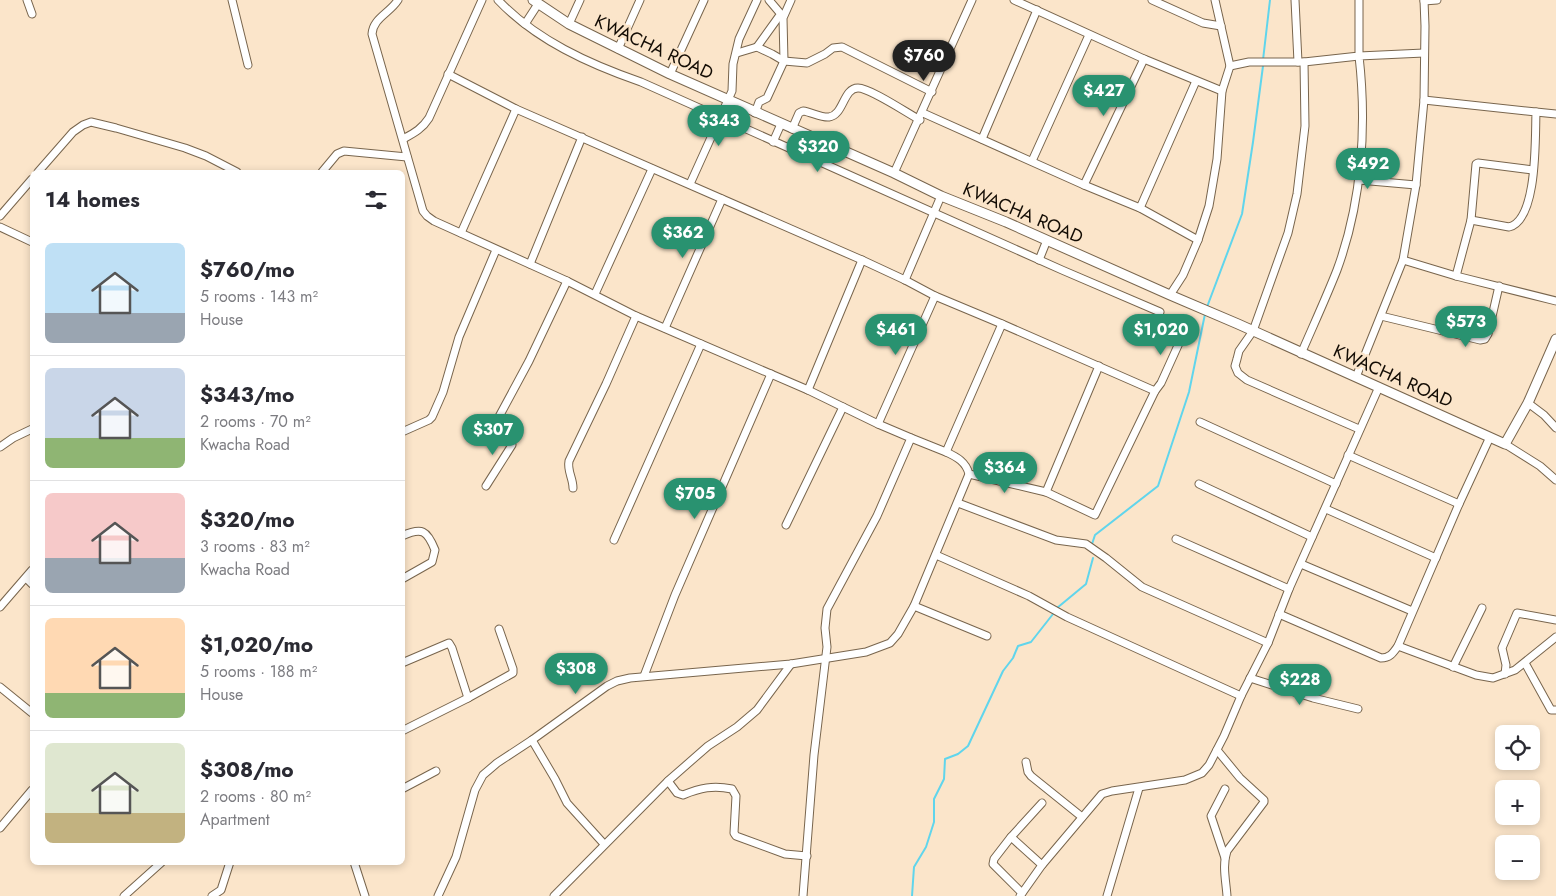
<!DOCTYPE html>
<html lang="en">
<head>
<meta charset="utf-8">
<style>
  :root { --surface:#fff; --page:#f7f7f7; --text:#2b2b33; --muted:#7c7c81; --line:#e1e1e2; --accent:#299270 }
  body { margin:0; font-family:Jost,sans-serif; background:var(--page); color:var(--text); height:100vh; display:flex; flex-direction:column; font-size:19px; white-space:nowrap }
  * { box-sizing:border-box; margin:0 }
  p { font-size:16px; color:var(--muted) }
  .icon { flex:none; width:28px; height:28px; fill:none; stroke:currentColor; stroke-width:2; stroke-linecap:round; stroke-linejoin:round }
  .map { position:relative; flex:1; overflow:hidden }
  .drawer { position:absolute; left:30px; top:170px; width:375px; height:695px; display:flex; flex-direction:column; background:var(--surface); border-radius:8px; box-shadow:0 2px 8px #0003 }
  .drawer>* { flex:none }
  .fabs { position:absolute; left:1495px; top:725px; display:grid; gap:10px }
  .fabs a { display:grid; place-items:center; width:45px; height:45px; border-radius:8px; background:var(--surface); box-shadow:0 2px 8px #0003; font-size:25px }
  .price { position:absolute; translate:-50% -42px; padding:0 11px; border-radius:18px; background:var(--accent); color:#fff; font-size:16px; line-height:32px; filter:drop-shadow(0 1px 2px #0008) }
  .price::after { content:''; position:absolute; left:50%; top:30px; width:15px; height:11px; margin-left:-8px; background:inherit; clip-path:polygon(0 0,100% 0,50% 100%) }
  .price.active { background:#222; color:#fff }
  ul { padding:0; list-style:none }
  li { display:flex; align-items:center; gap:15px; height:125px; padding:0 15px }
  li+li { border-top:1px solid var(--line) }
  li span { display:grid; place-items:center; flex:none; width:140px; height:100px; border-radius:8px; color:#555 }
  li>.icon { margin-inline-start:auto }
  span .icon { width:60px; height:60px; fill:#fffc; stroke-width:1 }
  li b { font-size:21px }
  h2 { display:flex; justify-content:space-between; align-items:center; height:60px; padding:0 15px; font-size:21px }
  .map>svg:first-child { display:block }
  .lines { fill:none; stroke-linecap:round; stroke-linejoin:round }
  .stream { stroke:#60d5ec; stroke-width:2 }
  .minor-casing { stroke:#78654d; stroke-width:9 }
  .major-casing { stroke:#78654d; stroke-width:11 }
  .minor { stroke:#fff; stroke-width:7 }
  .major { stroke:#fff; stroke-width:9 }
  .labels { text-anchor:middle; stroke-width:5; stroke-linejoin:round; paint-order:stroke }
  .street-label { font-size:18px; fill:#130c04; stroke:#fbe5ca }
</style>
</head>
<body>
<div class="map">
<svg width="1556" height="896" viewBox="0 0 1556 896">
  <rect width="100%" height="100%" fill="#fbe5ca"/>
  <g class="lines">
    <g class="stream">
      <path d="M1263,60l7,-60"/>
      <path d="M1207,307l35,-93 11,-72 10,-76"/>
      <path d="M1092,544l3,-9 63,-49 31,-94 16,-78"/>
      <path d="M1057,608l29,-24 7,-26"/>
      <path d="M912,896l2,-29 12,-20 8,-25v-23l10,-20 1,-20 13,-5 10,-8 35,-75 10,-13 5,-12 13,-4 22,-28"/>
    </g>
    <defs>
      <g id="minor">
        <path d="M27,0l5,14"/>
        <path d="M232,0l16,65"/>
        <path d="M398,0c-8,13 -25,18 -26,34l51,177 4,5 7,5 133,60 69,35 172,74 70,34 33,14 -34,78 -50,93 -2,19 2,19 -13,108 -11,141"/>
        <path d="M498,0c38,40 91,64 143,82l421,188 98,42"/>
        <path d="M1014,0l130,59 78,32"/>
        <path d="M1152,0l51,23 18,3"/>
        <path d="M1295,0l3,62"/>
        <path d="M1424,1l13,-1"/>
        <path d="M525,24l13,-20"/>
        <path d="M569,24l11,-24"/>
        <path d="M757,47l23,-32v-2l-11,-13"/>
        <path d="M618,49l22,-49"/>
        <path d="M737,53l20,-6 15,7 12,7 23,2 18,-9 8,-6 9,-1 90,45"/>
        <path d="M1304,62l1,64 -8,68 -9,39 -35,98 -14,20 -2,8 -2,7 3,7 9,7 112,49"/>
        <path d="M1230,66l19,-4h55l55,-6v-56"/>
        <path d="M448,74l68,35 346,151 43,20 30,16 67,28 153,67"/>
        <path d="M670,74l34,-74"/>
        <path d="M1424,100l112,12c-1,25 2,108 -27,115l-38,-7"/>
        <path d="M1536,112l20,2"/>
        <path d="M755,113l4,-11 8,-4 17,-37 -1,-43 8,-18"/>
        <path d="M923,113l161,72 56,23 58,32"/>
        <path d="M792,129l7,-16 4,-2c8,1 19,7 26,6 15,-2 14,-29 29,-29 12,0 49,25 62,32"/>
        <path d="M403,139c11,-6 19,-10 26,-21l53,-118"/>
        <path d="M982,139l55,-129"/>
        <path d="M773,142l8,-18"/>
        <path d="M814,159l8,-17"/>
        <path d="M1032,161l57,-126"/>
        <path d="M38,172l35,-40 10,-7 8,-3 25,6 69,20 21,8 31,16"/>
        <path d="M322,172l15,-18 7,-3 63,6"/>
        <path d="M894,173l78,-173"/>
        <path d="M1359,180l57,5"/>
        <path d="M690,184l42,-93 1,-27 6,-25 18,-39"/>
        <path d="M1084,185l60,-126"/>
        <path d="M1140,208l56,-127"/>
        <path d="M0,216l32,-37"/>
        <path d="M0,227l32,15"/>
        <path d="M461,233l55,-124"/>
        <path d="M1039,260l8,-20"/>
        <path d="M1403,260l53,16 100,25"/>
        <path d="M530,264l52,-127"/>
        <path d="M1456,276l15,-56 5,-56 2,-1 55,7"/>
        <path d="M905,280l36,-84"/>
        <path d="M595,294l57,-125"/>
        <path d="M1170,295l13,-20 15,-35 11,-34 8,-47 5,-68 8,-25 -15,-66"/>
        <path d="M1381,316l99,24 5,-1 3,-5 11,-48"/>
        <path d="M665,328l57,-129"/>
        <path d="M1301,354c12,-28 25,-56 36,-84 25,-68 30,-144 22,-214l65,-3"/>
        <path d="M1099,366l-53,126 49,23 60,-124 6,-8 24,-53"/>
        <path d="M1356,377l47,-117 13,-75 8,-85 1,-74 -1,-26"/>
        <path d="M808,390l54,-130"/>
        <path d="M1528,403l16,12 12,13"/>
        <path d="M1200,422l136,62"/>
        <path d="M878,424l57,-128"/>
        <path d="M402,432l27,-12 3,-3 11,-25 16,-55 37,-87"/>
        <path d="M911,438l35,14 56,-128"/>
        <path d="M1505,444l35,22 16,14"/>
        <path d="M0,447l13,-9 19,-9"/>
        <path d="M1348,455l111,49"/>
        <path d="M969,474l77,18"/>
        <path d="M1199,484l113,53"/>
        <path d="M486,486l26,-41 -1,-3 -15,-8 -3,-4 1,-4 35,-65 38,-80"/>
        <path d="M573,488c0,-10 -6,-17 -4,-27l37,-77 30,-68"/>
        <path d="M958,503l98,37 30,4 20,14 36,29 126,56"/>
        <path d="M1326,509l110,49"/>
        <path d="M786,525l57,-118"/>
        <path d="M402,536c20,-9 25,-6 33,14l-3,12 -30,17"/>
        <path d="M1176,539l113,50"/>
        <path d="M614,540l87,-196"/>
        <path d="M936,555l93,41 38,21 174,79"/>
        <path d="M1301,564l111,47"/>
        <path d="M26,578l6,6"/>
        <path d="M914,606l73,30"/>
        <path d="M0,607l32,-37"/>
        <path d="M1279,614l102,44c9,0 12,-5 17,-12l61,-142 31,-67"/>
        <path d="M1398,646l78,29 17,3 22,-8 41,-33"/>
        <path d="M402,663l47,-20 3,5 16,50"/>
        <path d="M1525,663l26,47h5"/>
        <path d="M1453,667l29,-59"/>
        <path d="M1505,674l1,-9 -4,-17 15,-35 39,7"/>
        <path d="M644,676l31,-81 96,-221"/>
        <path d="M1250,678l63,20 45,11"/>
        <path d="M0,687l32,26"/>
        <path d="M402,731l66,-33 45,-25v-4l-14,-40"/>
        <path d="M532,740l23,39 12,24 37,41"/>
        <path d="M1217,750l23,28 24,22v2l-37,49c-5,14 -1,30 0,45"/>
        <path d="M1026,762l2,10 3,4 51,41"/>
        <path d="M668,781l9,12 6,2c17,-7 30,-10 49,-6l4,7 -2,37 2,3 49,18 22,2"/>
        <path d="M402,789l34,-18"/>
        <path d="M0,828l32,-38"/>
        <path d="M1011,837l31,28"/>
        <path d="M1225,858l-14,-42 14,-27"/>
        <path d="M354,862l11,34"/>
        <path d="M1022,893l-29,-29 1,-5 17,-22 31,-34"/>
        <path d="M124,896l38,-34"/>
        <path d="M212,896l9,-6 9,-28"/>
        <path d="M438,896l18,-39 19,-67 8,-15 14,-12 35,-23 75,-54 10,-5 13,-3 161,-14 75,-12 24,-9 8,-9 16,-28 55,-132c-3,-12 -12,-17 -23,-22"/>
        <path d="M554,896l114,-115 40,-35 29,-19 20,-17 34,-46"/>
        <path d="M1020,896l22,-31 60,-71 10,-3 73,-11 17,-7 7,-8 15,-29 17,-40 27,-53 21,-54 90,-202"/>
        <path d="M1107,896l32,-108"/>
      </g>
      <path id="major" d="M533,0l36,24 101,50 224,99 47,23 65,26 164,73 68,29 267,120 23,-41 28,-64"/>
    </defs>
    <use href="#minor" class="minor-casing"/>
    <use href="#major" class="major-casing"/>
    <use href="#minor" class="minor"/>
    <use href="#major" class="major"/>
  </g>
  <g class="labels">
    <g class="street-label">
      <text transform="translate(654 47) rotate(25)" y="6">KWACHA ROAD</text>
      <text transform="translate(1023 213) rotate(23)" y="6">KWACHA ROAD</text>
      <text transform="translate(1393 376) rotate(24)" y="6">KWACHA ROAD</text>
    </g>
  </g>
</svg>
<div class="fabs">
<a><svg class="icon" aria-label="locate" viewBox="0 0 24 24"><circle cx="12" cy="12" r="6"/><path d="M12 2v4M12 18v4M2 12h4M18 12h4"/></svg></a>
<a>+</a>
<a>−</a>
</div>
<b class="price active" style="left:924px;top:82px">$760</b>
<b class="price" style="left:1104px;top:117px">$427</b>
<b class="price" style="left:719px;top:147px">$343</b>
<b class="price" style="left:818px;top:173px">$320</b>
<b class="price" style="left:1368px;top:190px">$492</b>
<b class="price" style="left:683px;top:259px">$362</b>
<b class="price" style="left:1466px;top:348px">$573</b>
<b class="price" style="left:896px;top:356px">$461</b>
<b class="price" style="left:1161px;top:356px">$1,020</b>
<b class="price" style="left:493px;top:456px">$307</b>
<b class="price" style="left:1005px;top:494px">$364</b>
<b class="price" style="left:695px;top:520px">$705</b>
<b class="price" style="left:576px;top:695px">$308</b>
<b class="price" style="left:1300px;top:706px">$228</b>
<section class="drawer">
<h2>14 homes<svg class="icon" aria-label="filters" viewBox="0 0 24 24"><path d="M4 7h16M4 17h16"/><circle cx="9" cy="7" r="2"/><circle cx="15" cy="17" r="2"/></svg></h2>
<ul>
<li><span style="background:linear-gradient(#bfe0f5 70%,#9aa5b1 0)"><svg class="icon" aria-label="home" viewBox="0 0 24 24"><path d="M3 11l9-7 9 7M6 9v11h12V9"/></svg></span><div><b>$760/mo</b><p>5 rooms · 143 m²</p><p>House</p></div></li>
<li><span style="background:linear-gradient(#c9d6e8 70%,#8fb573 0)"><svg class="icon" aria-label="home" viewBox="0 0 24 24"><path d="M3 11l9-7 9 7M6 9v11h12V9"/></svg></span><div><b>$343/mo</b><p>2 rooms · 70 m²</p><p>Kwacha Road</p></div></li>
<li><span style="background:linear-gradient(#f6c9c9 65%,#9aa5b1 0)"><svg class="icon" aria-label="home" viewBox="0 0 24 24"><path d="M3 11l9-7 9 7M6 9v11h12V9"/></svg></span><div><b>$320/mo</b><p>3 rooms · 83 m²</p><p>Kwacha Road</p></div></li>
<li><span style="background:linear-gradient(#ffd9b3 75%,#8fb573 0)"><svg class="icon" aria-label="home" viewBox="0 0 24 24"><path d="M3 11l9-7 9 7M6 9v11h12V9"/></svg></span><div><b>$1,020/mo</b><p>5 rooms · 188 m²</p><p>House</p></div></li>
<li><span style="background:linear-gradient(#dfe7d0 70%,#c2b280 0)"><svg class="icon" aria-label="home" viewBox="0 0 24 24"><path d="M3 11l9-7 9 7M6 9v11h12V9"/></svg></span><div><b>$308/mo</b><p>2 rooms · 80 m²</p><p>Apartment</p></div></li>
</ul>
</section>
</div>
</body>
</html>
